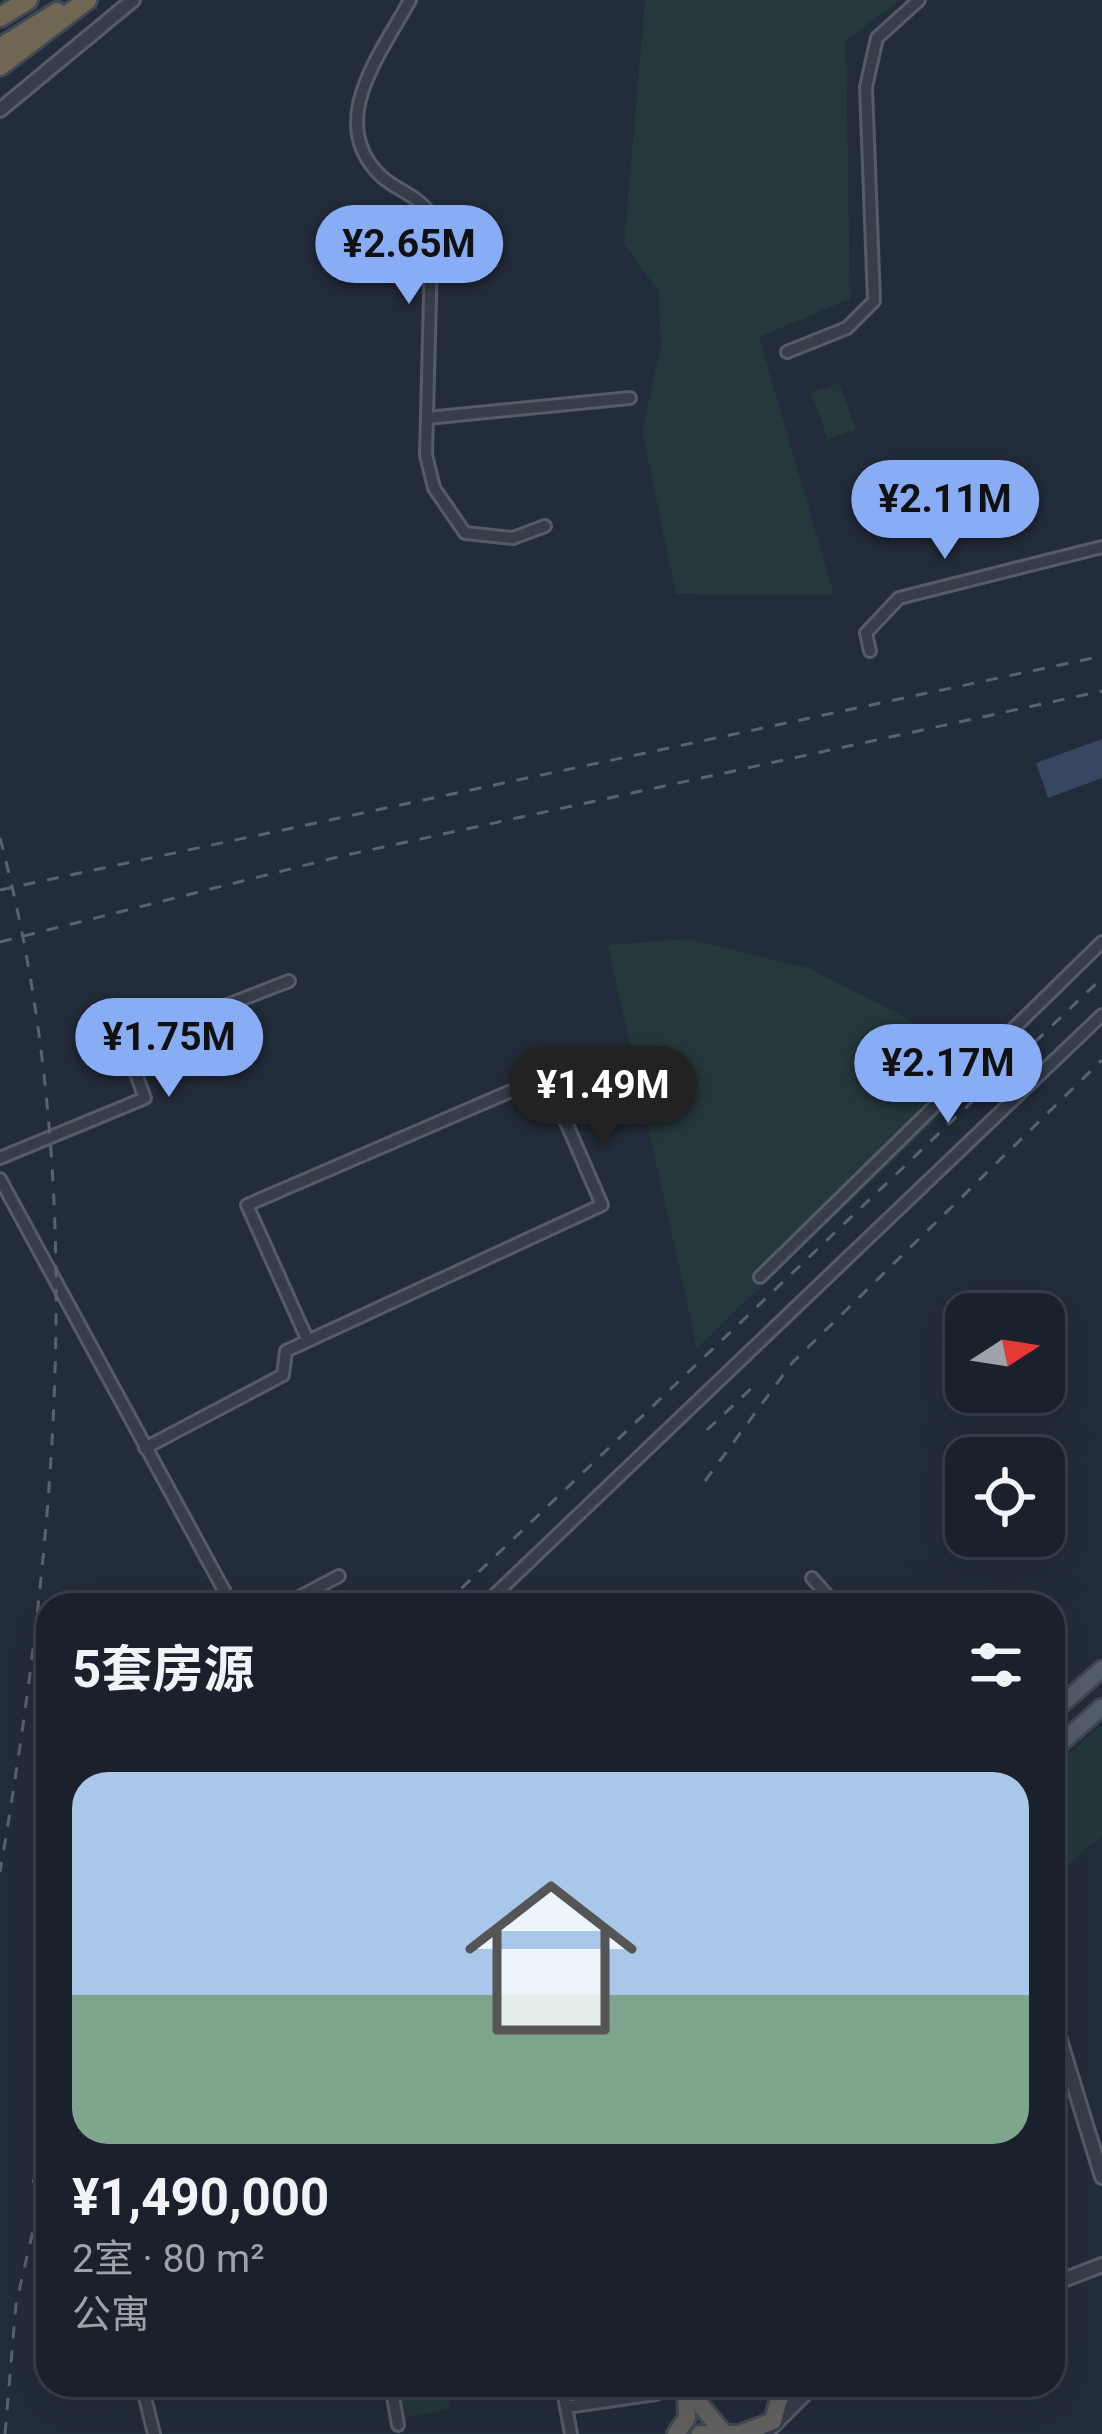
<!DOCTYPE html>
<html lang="zh">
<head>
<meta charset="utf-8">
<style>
  :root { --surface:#1a212c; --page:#232934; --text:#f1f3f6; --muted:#9fa3a9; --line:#383e48; --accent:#88adf5 }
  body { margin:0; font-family:Roboto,"Noto Sans SC",sans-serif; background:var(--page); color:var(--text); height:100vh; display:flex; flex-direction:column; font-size:45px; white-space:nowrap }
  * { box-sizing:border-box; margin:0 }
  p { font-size:39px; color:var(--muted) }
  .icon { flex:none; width:66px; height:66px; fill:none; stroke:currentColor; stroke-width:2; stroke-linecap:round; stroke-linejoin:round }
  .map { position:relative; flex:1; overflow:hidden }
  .panel { position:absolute; left:36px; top:1593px; width:1029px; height:804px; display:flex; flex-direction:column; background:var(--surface); border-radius:36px; box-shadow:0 12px 48px #0002,0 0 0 3px var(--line) }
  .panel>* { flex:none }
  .needle { width:78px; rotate:78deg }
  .buttons { position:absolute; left:945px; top:1293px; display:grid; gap:24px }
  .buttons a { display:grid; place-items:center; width:120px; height:120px; border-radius:24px; background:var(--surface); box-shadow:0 12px 48px #0002,0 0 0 3px var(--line); font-size:60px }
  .price { position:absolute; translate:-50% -102px; padding:0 27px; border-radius:42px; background:var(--accent); color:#111; font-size:39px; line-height:78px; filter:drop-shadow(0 3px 6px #0008) }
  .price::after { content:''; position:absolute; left:50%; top:72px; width:36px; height:27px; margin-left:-18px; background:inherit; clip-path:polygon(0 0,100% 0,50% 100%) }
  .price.active { background:#222; color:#fff }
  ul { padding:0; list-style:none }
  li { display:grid; align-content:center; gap:24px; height:636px; padding:0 36px }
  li+li { border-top:3px solid var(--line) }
  li span { display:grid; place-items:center; height:372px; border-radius:36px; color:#555 }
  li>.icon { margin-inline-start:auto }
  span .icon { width:216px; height:216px; fill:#fffc; stroke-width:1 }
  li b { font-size:51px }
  h2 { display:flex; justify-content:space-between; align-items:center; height:144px; padding:0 36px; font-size:51px }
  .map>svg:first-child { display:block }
  .green { fill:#25383b }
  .water { fill:#374761 }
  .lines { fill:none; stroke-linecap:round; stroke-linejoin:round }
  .minor-casing { stroke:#555c68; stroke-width:16 }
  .tertiary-casing { stroke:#555c68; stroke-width:18 }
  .primary-casing { stroke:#404753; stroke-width:21 }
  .trunk-casing { stroke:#424955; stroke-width:22 }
  .motorway-casing { stroke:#424955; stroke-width:24 }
  .minor { stroke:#363e4b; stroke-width:10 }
  .tertiary { stroke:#363e4b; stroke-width:12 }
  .primary { stroke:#545d6b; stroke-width:15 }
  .trunk { stroke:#626260; stroke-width:16 }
  .motorway { stroke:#706654; stroke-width:18 }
  .rail { stroke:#596272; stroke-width:3; stroke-dasharray:12 12; stroke-linecap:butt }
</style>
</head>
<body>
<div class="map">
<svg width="1102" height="2434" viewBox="0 0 1102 2434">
  <rect width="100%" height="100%" fill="#232c3a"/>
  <g class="green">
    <path d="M645,0h255l-54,40 4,259 -91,38 75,258 -158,-1 -34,-163 19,-85 -3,-56 -34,-46z"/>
    <path d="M839,383l17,46 -28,10 -17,-46z"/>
    <path d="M687,939l121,29 93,47 80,62 -284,271 -89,-403z"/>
    <path d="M1102,1725v110l-49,43v-110z"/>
    <path d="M445,2385l5,24 -47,9 -6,-30z"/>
  </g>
  <path class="water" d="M1102,739v39l-54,20 -12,-35z"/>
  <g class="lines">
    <defs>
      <g id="minor">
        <path d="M410,0c-29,54 -86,123 -28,177 17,15 37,18 50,40l-6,238 8,33 31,45 48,5 32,-12"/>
        <path d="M787,352l60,-24 27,-27 -8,-214 11,-49 42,-38"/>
        <path d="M427,418l203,-20"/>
        <path d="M870,651l-4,-18 33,-35 203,-51"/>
        <path d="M0,1158l145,-60 -11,-29 52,-48 103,-40"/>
        <path d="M0,1179l232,426"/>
        <path d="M760,1277l342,-335"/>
        <path d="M145,1448l138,-73 3,-24 316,-146 -56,-129 -299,129 61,136"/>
        <path d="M812,1578l24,27"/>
        <path d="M186,1605l11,-6 9,6"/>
        <path d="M284,1605l55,-29"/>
        <path d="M484,1605l618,-590"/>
        <path d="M43,1682l5,-3"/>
        <path d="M142,2385l12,49"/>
        <path d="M391,2385l7,40"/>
        <path d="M562,2385l9,49"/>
        <path d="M588,2402l10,-9 35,-8"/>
        <path d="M566,2407l90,-13"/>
      </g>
      <g id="tertiary">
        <path d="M0,110l133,-110"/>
        <path d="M1053,2017l49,160"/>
        <path d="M1053,2284l49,-19"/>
        <path d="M765,2434l49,-49"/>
      </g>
      <g id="primary">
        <path d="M1053,1712l49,-43"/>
        <path d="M1053,1750l49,-43"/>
      </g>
      <g id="trunk">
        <path d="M684,2385l38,46"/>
        <path d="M676,2434l11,-16 -1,-30"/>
        <path d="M700,2434h40l33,-13 10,-36"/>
      </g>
      <g id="motorway">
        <path d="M0,17l28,-17"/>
        <path d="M0,48l57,-36"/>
        <path d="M0,66l87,-66"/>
      </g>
    </defs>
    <use href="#minor" class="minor-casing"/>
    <use href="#tertiary" class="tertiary-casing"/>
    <use href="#primary" class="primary-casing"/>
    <use href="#trunk" class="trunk-casing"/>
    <use href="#motorway" class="motorway-casing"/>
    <use href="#minor" class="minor"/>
    <use href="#tertiary" class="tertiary"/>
    <use href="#primary" class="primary"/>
    <use href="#trunk" class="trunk"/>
    <use href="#motorway" class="motorway"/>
    <g class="rail">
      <path d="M0,838c90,339 58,693 0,1034"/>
      <path d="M0,890l1102,-234"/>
      <path d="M0,942l342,-86 760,-165"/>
      <path d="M707,1430l52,-49"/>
      <path d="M705,1481l87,-118 310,-303"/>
      <path d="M444,1605l658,-627"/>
      <path d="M33,2183l15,-53"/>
      <path d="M5,2434l11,-130 32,-138"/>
    </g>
  </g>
</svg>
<div class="buttons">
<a><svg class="needle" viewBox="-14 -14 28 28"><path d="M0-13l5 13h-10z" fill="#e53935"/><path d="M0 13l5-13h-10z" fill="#9fa3a9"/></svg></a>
<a><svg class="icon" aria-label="locate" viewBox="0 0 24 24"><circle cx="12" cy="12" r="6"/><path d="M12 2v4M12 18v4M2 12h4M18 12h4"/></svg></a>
</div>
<b class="price" style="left:409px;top:307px">¥2.65M</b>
<b class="price" style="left:945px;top:562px">¥2.11M</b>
<b class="price" style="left:169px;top:1100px">¥1.75M</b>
<b class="price" style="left:948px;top:1126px">¥2.17M</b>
<b class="price active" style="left:603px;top:1148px">¥1.49M</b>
<section class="panel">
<h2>5套房源<svg class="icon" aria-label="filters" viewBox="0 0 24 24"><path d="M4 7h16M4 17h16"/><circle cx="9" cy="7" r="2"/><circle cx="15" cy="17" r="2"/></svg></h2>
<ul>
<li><span style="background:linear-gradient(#a9c7e8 60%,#7fa58c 0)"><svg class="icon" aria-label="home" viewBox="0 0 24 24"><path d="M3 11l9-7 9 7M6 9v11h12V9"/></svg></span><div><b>¥1,490,000</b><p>2室 · 80 m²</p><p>公寓</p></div></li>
</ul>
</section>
</div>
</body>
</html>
